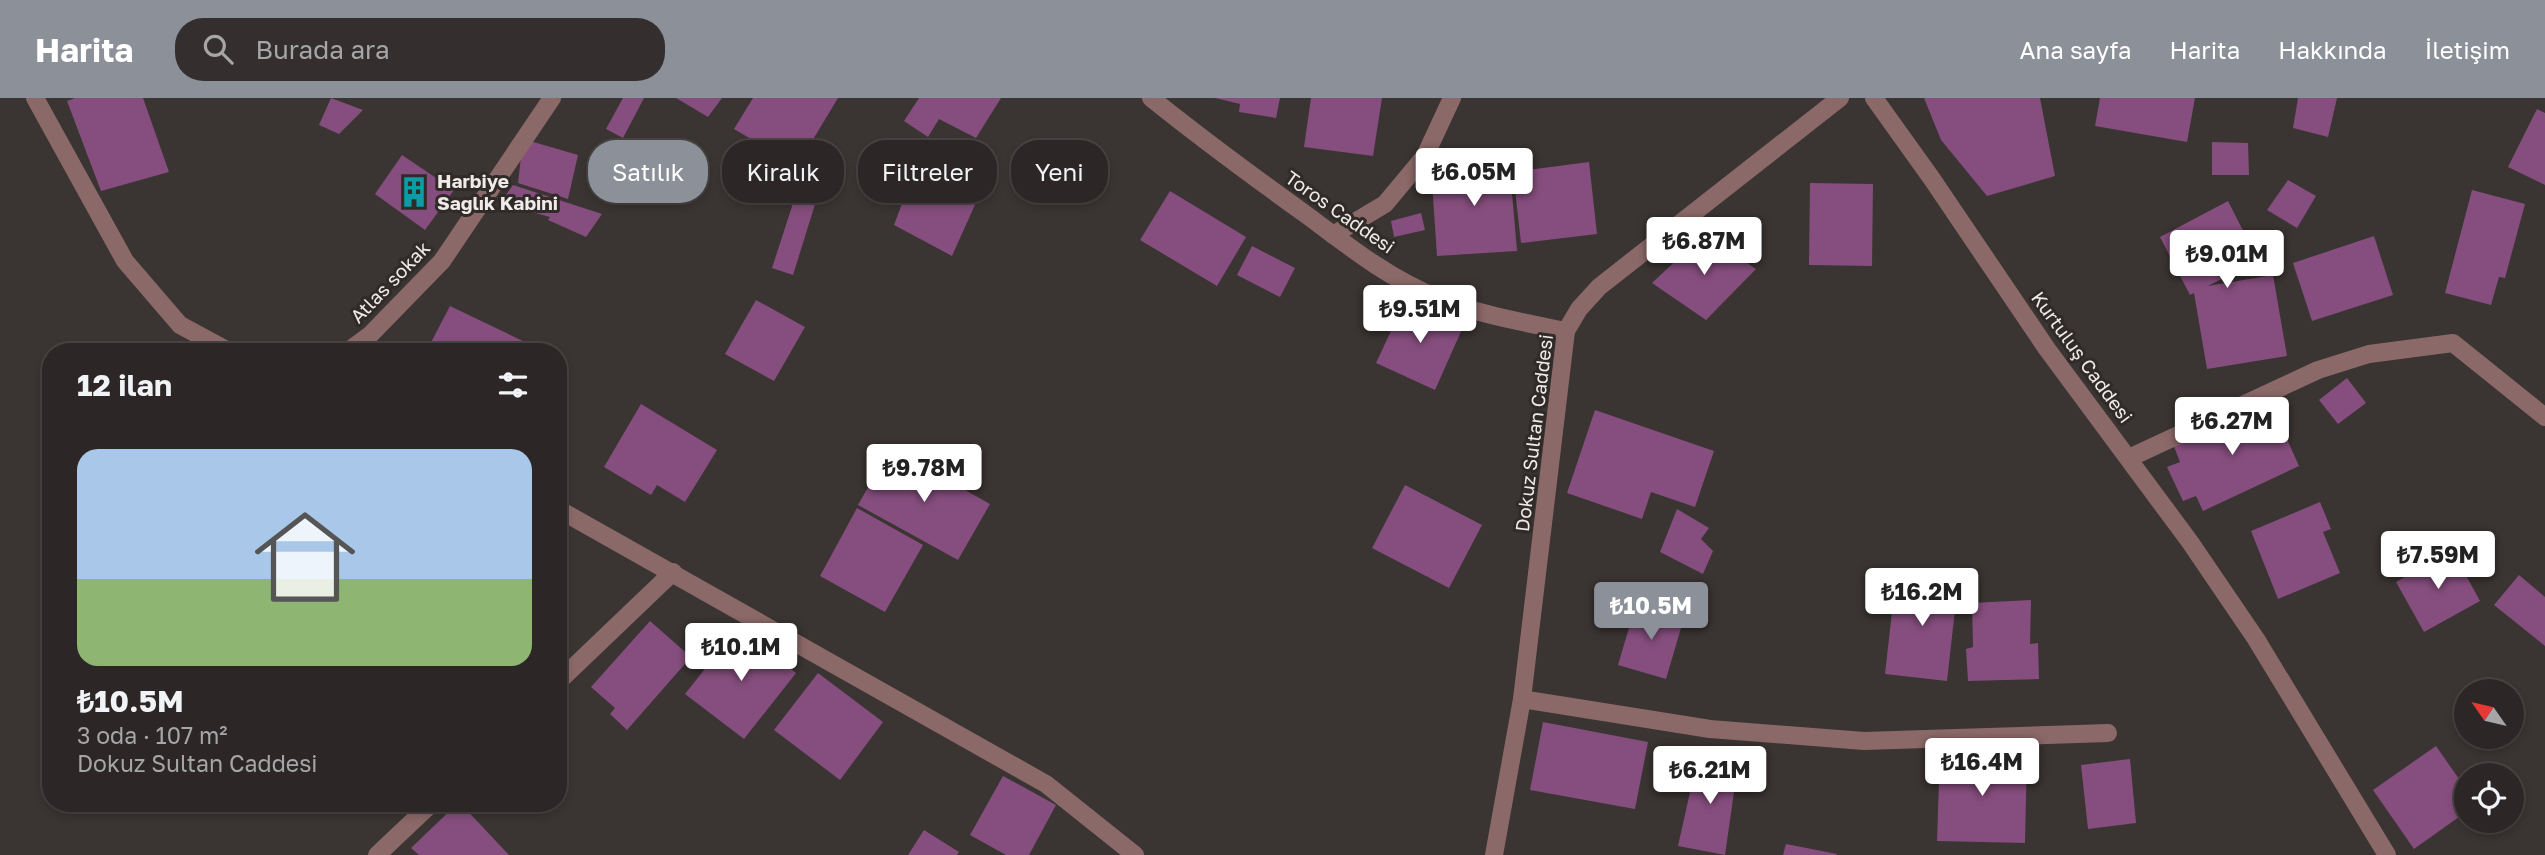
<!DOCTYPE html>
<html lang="tr">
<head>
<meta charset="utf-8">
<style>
  :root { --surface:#2c2726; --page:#342f2e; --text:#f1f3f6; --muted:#a6a5a7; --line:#484443; --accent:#8c9099 }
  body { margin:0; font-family:"Golos Text",sans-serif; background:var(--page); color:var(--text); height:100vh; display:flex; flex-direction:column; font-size:26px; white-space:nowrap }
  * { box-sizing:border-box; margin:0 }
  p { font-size:23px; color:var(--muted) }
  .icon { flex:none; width:38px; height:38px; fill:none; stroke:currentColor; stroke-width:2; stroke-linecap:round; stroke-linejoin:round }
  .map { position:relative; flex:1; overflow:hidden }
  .panel { position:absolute; left:42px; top:245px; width:525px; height:469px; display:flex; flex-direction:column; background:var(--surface); border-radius:28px; box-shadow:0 4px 10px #0003,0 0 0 2px var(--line) }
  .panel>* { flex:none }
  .banner { position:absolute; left:588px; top:42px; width:665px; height:63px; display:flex; gap:14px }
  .needle { width:46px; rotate:304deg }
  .fabs { position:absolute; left:2454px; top:581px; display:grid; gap:14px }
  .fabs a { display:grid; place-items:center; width:70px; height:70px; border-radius:50%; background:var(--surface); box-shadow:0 4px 10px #0003,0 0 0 2px var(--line); font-size:35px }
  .price { position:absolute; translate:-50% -60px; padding:0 16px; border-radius:7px; background:#fff; color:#222; font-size:23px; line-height:46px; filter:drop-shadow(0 2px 4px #0008) }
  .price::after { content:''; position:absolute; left:50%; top:42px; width:21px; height:16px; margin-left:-10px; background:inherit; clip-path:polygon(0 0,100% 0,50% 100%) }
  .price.on { background:var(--accent); color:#fff }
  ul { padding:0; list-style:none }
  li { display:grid; align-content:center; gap:14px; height:371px; padding:0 35px }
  li span { display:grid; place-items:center; height:217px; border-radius:21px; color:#555 }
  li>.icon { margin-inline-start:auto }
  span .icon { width:126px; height:126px; fill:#fffc; stroke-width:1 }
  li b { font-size:30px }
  h2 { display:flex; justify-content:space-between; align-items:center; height:84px; padding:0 35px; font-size:30px }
  .pill { padding:0 24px; border-radius:28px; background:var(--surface); box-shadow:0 4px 10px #0003,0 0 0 2px var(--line); font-size:24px; line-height:63px }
  .pill.on { background:var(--accent); color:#fff }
  header { display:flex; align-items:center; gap:42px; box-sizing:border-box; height:98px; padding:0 35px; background:var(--accent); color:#fff }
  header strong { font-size:33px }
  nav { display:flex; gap:38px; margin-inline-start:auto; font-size:24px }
  .search { width:490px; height:63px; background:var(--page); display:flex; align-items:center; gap:18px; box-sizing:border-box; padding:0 24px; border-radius:28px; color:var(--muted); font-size:26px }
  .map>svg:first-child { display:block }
  .building { fill:#864e7e }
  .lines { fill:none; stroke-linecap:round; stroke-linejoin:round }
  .minor { stroke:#8c6969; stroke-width:18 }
  .labels { text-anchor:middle; stroke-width:6; stroke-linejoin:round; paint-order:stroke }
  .poi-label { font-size:19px; font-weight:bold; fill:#eeebe9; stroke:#302a28; text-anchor:start }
  .street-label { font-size:19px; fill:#eeebe9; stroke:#302a28 }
</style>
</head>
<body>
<header>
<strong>Harita</strong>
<div class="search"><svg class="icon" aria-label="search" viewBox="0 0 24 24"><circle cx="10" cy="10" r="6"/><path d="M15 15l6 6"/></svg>Burada ara</div>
<nav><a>Ana sayfa</a><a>Harita</a><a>Hakkında</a><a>İletişim</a></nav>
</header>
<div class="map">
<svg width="2545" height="757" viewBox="0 0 2545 757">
  <rect width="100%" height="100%" fill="#3a3432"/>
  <g class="building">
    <path d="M75,0h68l26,74 -68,19 -34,-90z"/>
    <path d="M331,0l32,12 -24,24 -20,-9z"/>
    <path d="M623,0h21l-21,40 -17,-9z"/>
    <path d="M676,0h46l-14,19z"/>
    <path d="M753,0h85l-41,68 9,3 -6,20 -5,1 -4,13 -8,-2 12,-36 -61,-36z"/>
    <path d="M919,0h82l-25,40 -37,-19 -11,18 -24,-16z"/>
    <path d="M1215,0h65l-4,20 -37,-6 1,-8z"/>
    <path d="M1311,0h71l-9,58 -69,-9z"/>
    <path d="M1924,0h116l15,78 -68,20 -46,-56z"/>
    <path d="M2100,0h95l-8,44 -92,-16z"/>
    <path d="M2298,0h39l-9,39 -35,-9z"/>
    <path d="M2537,11l8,4v72l-37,-18z"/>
    <path d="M523,41l55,16 -10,44 -50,-16z"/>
    <path d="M2212,44l36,1 1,32h-37z"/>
    <path d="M402,57l52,35 -29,40 -50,-36z"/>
    <path d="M1509,60l8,93 -80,5 -6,-89z"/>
    <path d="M1589,64l8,72 -76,9 -8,-71z"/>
    <path d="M941,68l33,16 5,-9 8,5 -35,78 -58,-31 9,-24 16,-1z"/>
    <path d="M2288,82l28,16 -19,32 -30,-18z"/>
    <path d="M1810,85l63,1 -1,82 -63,-1z"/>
    <path d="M513,87l89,29 -16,23 -38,-17 2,-3 -50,-14z"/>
    <path d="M2472,92l53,14 -20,74 -6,-1 -8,28 -46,-12z"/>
    <path d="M797,93l20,7 -24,77 -21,-7z"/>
    <path d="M1170,93l76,46 -29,49 -77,-46z"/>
    <path d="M2228,103l30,59 -50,26 65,-11 14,81 -80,13 -13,-76 -4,2 -30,-58z"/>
    <path d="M1421,115l4,17 -31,7 -3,-16z"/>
    <path d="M1704,136l52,35 -50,51 -54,-37z"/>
    <path d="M2374,138l19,59 -81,26 -19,-58z"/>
    <path d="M1252,148l43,22 -15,29 -43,-22z"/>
    <path d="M756,202l49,27 -31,54 -49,-27z"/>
    <path d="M1405,203l58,26 -28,63 -59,-27z"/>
    <path d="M450,208l79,38 -4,8h-99z"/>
    <path d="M2347,280l19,25 -28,21 -19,-24z"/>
    <path d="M2269,301l30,67 -96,45 -7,-15 -13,5 -16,-34 13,-5 -7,-18z"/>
    <path d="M641,306l76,46 -32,52 -28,-17 -6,10 -47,-28z"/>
    <path d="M1595,312l119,41 -19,56 -44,-15 -9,27 -75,-26z"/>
    <path d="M890,350l100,56 -32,56 -100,-55z"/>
    <path d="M1405,387l77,40 -33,63 -77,-40z"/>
    <path d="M2320,404l11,27 -8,3 17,41 -62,26 -27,-68z"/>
    <path d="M857,410l66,37 -38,67 -65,-36z"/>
    <path d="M1677,411l32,19 -8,11 12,12 -10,23 -43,-22z"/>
    <path d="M2452,452l28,51 -56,31 -28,-50z"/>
    <path d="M2519,477l26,22v49l-51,-41z"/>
    <path d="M1896,478l62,7 -11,98 -62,-7z"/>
    <path d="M2031,502l-1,44 8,-1 1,36 -71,2 -2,-32 7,-2 -1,-44z"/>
    <path d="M1636,506l48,14 -18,61 -48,-14z"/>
    <path d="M650,523l41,36 -64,73 -17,-16 5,-6 -24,-21z"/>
    <path d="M738,529l58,46 -52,66 -59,-45z"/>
    <path d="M818,575l65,49 -43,58 -66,-50z"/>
    <path d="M1543,624l105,20 -13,67 -105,-19z"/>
    <path d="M2436,648l30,43v23l-52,37 -41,-59z"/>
    <path d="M1940,654l87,2 -2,89 -88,-2z"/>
    <path d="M1698,658l40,8 -13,91 -47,-9z"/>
    <path d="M2130,661l6,64 -48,6 -7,-64z"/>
    <path d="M1003,678l53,29 -27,50h-23l-36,-20z"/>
    <path d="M458,705h2l49,52h-90l-8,-7z"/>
    <path d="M924,732l35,22 -2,3h-49z"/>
    <path d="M1786,746l51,10 -1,1h-53z"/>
  </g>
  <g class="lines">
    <g class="minor">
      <path d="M35,0l90,163 55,64 50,27"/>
      <path d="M1151,0c51,41 104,80 157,118 40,30 83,64 130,82 41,17 85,24 128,33"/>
      <path d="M1874,0l58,81 115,170 143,193 66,97 131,216"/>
      <path d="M1333,137l52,-31 40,-48 27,-58"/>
      <path d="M347,254l23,-17 72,-74 110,-163"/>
      <path d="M2129,360l189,-88 51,-16 84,-11 92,74"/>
      <path d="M558,411l488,275 89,71"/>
      <path d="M558,584l115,-110"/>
      <path d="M1522,601l188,30 154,12 244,-8"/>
      <path d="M377,757l55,-52"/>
      <path d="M1494,757l28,-156 44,-368 13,-22 20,-22 241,-189"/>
    </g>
  </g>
  <defs>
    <symbol id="building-bare" viewBox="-9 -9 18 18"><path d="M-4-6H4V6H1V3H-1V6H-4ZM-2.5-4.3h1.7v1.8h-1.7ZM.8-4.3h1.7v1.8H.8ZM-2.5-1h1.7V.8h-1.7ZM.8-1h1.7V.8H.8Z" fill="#0f9aa8" stroke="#302a28" stroke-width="2.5" paint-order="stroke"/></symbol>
  </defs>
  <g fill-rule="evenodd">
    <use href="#building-bare" x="392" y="72" width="44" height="44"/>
  </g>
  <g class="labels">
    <g class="poi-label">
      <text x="437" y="90">Harbiye<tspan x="437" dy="22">Sağlık Kabini</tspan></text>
    </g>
    <g class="street-label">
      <text transform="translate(1340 114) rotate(35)" y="7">Toros Caddesi</text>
      <text transform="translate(390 184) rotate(-46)" y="7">Atlas sokak</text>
      <text transform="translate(2082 259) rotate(54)" y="7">Kurtuluş Caddesi</text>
      <text transform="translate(1534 335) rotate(-83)" y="7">Dokuz Sultan Caddesi</text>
    </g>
  </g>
</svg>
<div class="fabs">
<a><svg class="needle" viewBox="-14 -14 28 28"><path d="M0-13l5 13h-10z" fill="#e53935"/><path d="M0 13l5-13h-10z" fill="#a6a5a7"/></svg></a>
<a><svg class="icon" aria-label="locate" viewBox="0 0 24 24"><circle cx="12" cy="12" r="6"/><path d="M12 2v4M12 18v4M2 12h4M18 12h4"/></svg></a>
</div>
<b class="price" style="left:1474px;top:110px">₺6.05M</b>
<b class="price" style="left:1704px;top:179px">₺6.87M</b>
<b class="price" style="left:2227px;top:192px">₺9.01M</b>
<b class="price" style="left:1420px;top:247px">₺9.51M</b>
<b class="price" style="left:2232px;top:359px">₺6.27M</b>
<b class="price" style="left:924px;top:406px">₺9.78M</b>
<b class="price" style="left:2438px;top:493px">₺7.59M</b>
<b class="price" style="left:1922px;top:530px">₺16.2M</b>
<b class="price on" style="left:1651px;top:544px">₺10.5M</b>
<b class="price" style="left:741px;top:585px">₺10.1M</b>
<b class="price" style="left:1982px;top:700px">₺16.4M</b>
<b class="price" style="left:1710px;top:708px">₺6.21M</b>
<div class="banner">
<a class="pill on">Satılık</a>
<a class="pill">Kiralık</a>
<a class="pill">Filtreler</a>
<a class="pill">Yeni</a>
</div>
<section class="panel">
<h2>12 ilan<svg class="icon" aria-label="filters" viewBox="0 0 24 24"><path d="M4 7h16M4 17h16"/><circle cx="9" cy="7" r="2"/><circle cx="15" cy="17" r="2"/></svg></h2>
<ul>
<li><span style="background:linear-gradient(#a9c7e8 60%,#8fb573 0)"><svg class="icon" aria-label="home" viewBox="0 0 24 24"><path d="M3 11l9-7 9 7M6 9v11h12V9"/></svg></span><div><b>₺10.5M</b><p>3 oda · 107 m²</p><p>Dokuz Sultan Caddesi</p></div></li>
</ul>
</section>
</div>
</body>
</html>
